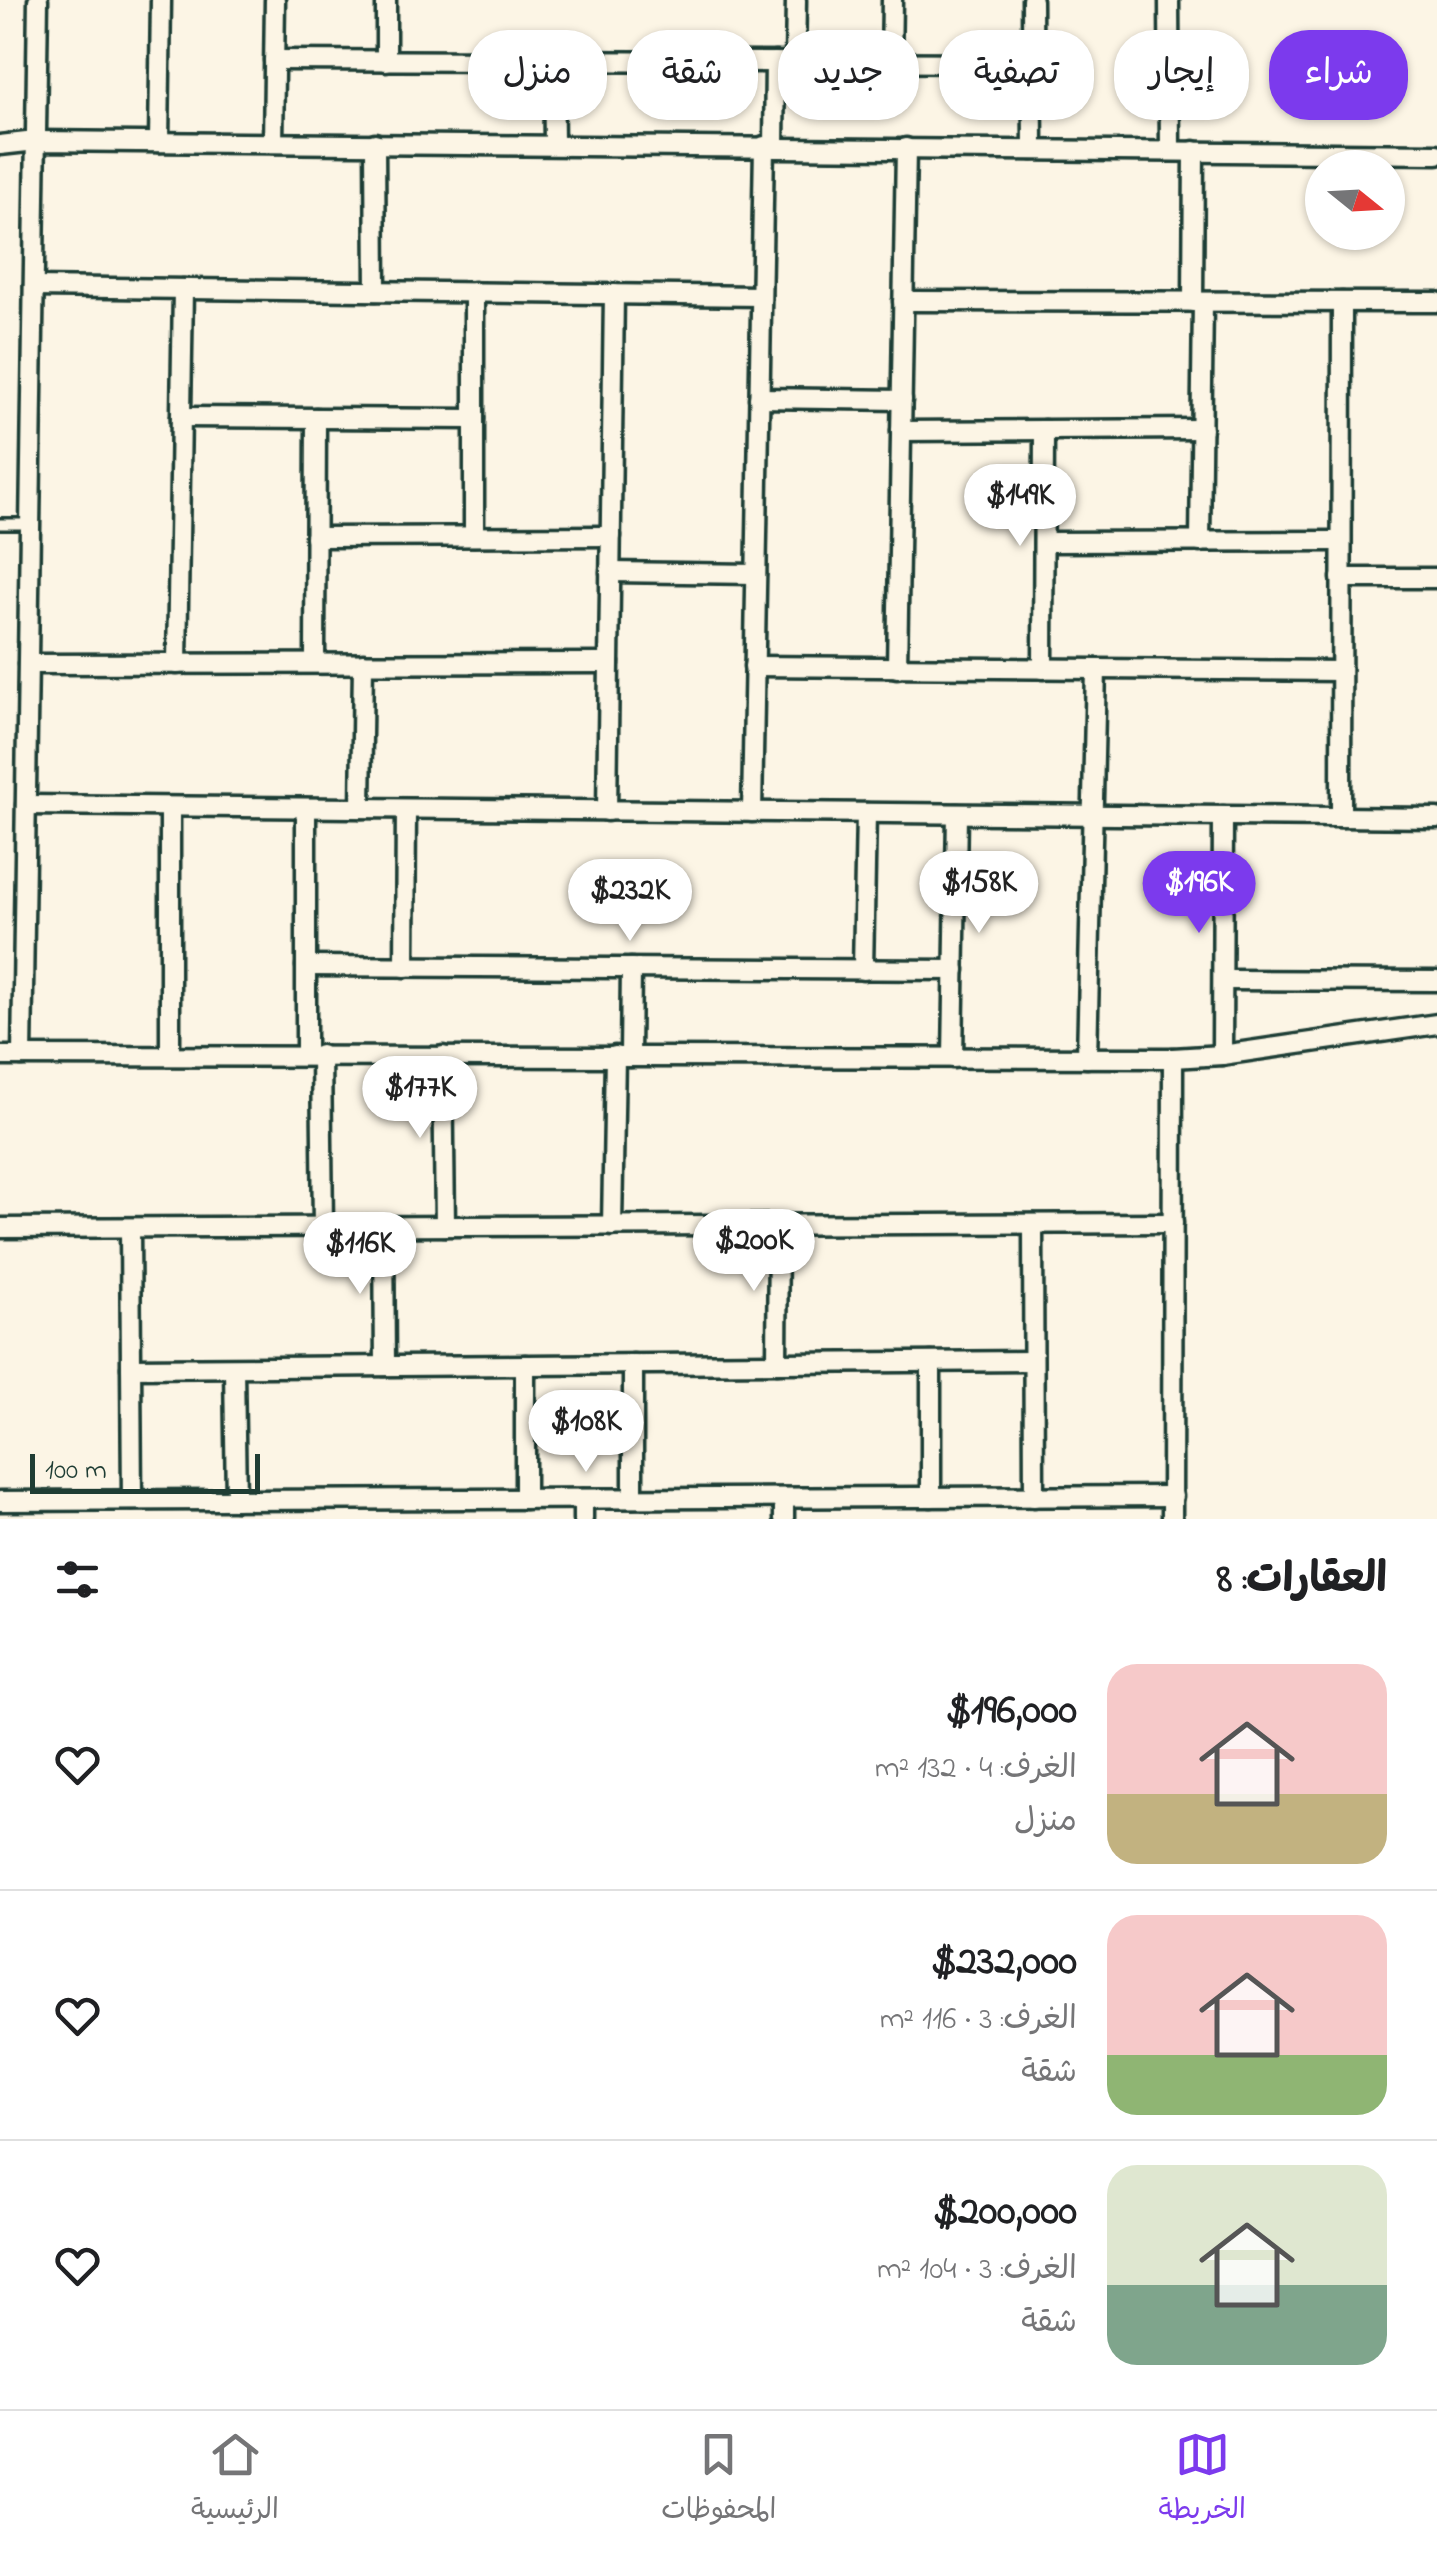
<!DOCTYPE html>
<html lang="ar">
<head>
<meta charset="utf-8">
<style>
  :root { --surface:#fff; --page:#f6f6f6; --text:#202124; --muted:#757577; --line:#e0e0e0; --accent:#7c3aed }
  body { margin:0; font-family:"Indie Flower","Playpen Sans Arabic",sans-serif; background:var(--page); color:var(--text); direction:rtl; height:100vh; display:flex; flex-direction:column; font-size:38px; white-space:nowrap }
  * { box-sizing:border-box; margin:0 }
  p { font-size:32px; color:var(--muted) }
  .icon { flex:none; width:55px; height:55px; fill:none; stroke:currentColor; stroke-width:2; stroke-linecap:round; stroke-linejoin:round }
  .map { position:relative; height:1519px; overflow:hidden; direction:ltr }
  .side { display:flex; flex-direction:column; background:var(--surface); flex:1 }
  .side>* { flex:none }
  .top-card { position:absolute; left:30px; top:30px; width:1378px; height:90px; direction:rtl; display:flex; gap:20px }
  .needle { width:65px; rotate:108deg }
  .buttons { position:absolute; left:1305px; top:150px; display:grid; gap:20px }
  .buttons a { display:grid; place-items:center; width:100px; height:100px; border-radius:50%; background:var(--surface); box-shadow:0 2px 8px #0004; font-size:50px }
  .scale { position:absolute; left:30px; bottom:25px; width:230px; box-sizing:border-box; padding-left:10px; border:5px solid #1f3d34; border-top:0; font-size:28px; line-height:35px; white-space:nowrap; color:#1f3d34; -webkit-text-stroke:8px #fcf5e5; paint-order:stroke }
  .price { position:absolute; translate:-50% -85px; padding:0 22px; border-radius:35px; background:#fff; color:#222; font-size:32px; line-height:65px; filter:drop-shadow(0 2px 5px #0008) }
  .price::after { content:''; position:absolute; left:50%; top:60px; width:30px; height:22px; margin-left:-15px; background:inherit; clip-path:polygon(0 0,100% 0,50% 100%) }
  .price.current { background:var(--accent); color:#fff }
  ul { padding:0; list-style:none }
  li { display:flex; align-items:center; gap:30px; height:250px; padding:0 50px }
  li+li { border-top:2px solid var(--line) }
  li span { display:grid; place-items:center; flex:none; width:280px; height:200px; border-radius:30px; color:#555 }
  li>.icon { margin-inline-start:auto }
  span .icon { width:120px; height:120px; fill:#fffc; stroke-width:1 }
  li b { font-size:42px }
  h2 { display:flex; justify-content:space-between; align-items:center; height:120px; padding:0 50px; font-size:42px }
  .tag { padding:0 35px; border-radius:40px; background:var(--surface); box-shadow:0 2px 8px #0004; font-size:35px; line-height:90px }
  .tag.current { background:var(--accent); color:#fff }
  .tabs { display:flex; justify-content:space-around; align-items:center; height:140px; border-top:2px solid var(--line); background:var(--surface); font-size:28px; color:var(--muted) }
  .tabs a { display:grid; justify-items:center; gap:5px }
  .tabs .current { color:var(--accent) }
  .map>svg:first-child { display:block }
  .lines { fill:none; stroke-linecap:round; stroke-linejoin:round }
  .lane-casing { stroke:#1f3d34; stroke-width:16 }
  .street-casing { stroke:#1f3d34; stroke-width:25 }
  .lane { stroke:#fcf5e5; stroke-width:9 }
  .street { stroke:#fcf5e5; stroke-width:18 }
</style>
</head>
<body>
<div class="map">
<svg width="1437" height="1519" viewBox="0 0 1437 1519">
  <rect width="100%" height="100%" fill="#fcf5e5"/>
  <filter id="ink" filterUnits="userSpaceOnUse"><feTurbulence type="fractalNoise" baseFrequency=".01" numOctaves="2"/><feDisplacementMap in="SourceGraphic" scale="20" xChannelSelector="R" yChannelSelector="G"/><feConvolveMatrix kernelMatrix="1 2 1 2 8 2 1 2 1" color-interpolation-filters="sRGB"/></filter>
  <g filter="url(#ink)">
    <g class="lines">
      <defs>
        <path id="lane" d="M0,524h30"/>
        <g id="street">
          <path d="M1032,0l1,150"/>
          <path d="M1169,0l1,151"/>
          <path d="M274,60l758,3"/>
          <path d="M386,61v-61"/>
          <path d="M553,61l1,83"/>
          <path d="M795,62l1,-62"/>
          <path d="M891,63l1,-63"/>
          <path d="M159,142l2,-142"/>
          <path d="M273,143l2,-143"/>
          <path d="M375,143l1,148"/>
          <path d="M0,145l36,-4 1401,13"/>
          <path d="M774,146l1,-84"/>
          <path d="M34,287l727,9"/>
          <path d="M903,301l534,1"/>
          <path d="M1193,302l1,-151"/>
          <path d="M759,398l143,2"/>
          <path d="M181,417l293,2"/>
          <path d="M901,431l301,-2"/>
          <path d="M474,536v-244"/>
          <path d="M315,537l296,-1"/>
          <path d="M1044,542l297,-1"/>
          <path d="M1200,542l3,-240"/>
          <path d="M610,572l146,2"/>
          <path d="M1341,578h96"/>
          <path d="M315,663l1,-245"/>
          <path d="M28,664l581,-1"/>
          <path d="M177,664l6,-375"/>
          <path d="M754,666l587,5"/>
          <path d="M897,668l9,-520"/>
          <path d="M1043,669l1,-239"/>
          <path d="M26,805l1411,13"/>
          <path d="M170,807v249"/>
          <path d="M361,808l2,-145"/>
          <path d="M607,811l7,-517"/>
          <path d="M752,812l12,-666"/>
          <path d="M1341,817l1,-515"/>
          <path d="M306,966l649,4"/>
          <path d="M405,967l1,-158"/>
          <path d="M863,970l3,-157"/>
          <path d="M1223,980l214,1"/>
          <path d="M306,1055v-247"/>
          <path d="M321,1055l2,172"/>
          <path d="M1222,1055l1,-239"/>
          <path d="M0,1056l1173,2 49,-3 215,-31"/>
          <path d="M22,1056l16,-1056"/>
          <path d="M443,1056l2,170"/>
          <path d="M630,1057l1,-89"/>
          <path d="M953,1058l4,-244"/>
          <path d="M1087,1058l9,-389"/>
          <path d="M1033,1224l1,273"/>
          <path d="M612,1226l3,-170"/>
          <path d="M384,1227l1,139"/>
          <path d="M0,1228l1173,-5"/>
          <path d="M130,1228l2,272"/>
          <path d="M777,1363l1,-138"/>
          <path d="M525,1365v134"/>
          <path d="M131,1368l902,-7"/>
          <path d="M234,1368l2,132"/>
          <path d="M931,1497v-135"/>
          <path d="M633,1498v-134"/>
          <path d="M0,1501l1173,-5"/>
          <path d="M583,1519v-20"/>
          <path d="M784,1519v-21"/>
          <path d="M1172,1519l1,-461"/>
        </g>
      </defs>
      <use href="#lane" class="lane-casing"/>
      <use href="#street" class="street-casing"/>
      <use href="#lane" class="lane"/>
      <use href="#street" class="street"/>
    </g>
  </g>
</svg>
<div class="buttons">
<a><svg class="needle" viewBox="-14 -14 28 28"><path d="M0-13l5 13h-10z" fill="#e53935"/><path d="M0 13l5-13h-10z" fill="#757577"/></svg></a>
</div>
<div class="scale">100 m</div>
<b class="price" style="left:1020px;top:549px">$149K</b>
<b class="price" style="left:979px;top:936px">$158K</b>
<b class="price current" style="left:1199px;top:936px">$196K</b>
<b class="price" style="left:630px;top:944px">$232K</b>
<b class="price" style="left:420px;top:1141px">$177K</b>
<b class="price" style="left:754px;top:1294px">$200K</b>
<b class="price" style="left:360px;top:1297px">$116K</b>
<b class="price" style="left:586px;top:1475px">$108K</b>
<div class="top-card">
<a class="tag current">شراء</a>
<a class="tag">إيجار</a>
<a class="tag">تصفية</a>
<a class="tag">جديد</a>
<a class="tag">شقة</a>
<a class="tag">منزل</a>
</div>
</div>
<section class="side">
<h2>العقارات: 8<svg class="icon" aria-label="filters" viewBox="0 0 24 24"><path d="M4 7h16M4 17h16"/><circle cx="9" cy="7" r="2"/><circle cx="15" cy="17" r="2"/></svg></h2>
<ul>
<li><span style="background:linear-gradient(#f6c9c9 65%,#c2b280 0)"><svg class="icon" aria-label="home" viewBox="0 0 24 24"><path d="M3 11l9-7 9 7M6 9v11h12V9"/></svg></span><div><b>$196,000</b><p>الغرف: 4 · 132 m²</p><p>منزل</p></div><svg class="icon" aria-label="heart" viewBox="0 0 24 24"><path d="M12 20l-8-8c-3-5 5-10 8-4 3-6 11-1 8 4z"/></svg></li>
<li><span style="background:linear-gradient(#f6c9c9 70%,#8fb573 0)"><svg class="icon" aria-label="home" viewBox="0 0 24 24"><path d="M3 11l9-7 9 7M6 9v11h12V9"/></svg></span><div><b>$232,000</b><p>الغرف: 3 · 116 m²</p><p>شقة</p></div><svg class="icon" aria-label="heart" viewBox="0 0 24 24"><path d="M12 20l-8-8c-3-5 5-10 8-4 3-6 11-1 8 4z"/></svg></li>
<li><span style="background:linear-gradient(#dfe7d0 60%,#7fa58c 0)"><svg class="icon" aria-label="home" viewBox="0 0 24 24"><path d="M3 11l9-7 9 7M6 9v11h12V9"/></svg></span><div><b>$200,000</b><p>الغرف: 3 · 104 m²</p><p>شقة</p></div><svg class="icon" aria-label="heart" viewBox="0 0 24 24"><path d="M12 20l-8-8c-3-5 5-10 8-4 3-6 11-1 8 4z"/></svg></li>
</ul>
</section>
<nav class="tabs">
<a class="current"><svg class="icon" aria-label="map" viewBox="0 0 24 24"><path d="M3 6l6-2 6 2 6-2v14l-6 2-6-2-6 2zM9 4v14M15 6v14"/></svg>الخريطة</a>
<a><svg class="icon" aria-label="saved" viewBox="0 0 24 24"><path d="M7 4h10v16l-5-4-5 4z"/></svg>المحفوظات</a>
<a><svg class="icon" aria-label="home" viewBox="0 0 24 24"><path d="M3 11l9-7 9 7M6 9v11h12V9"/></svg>الرئيسية</a>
</nav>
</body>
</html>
